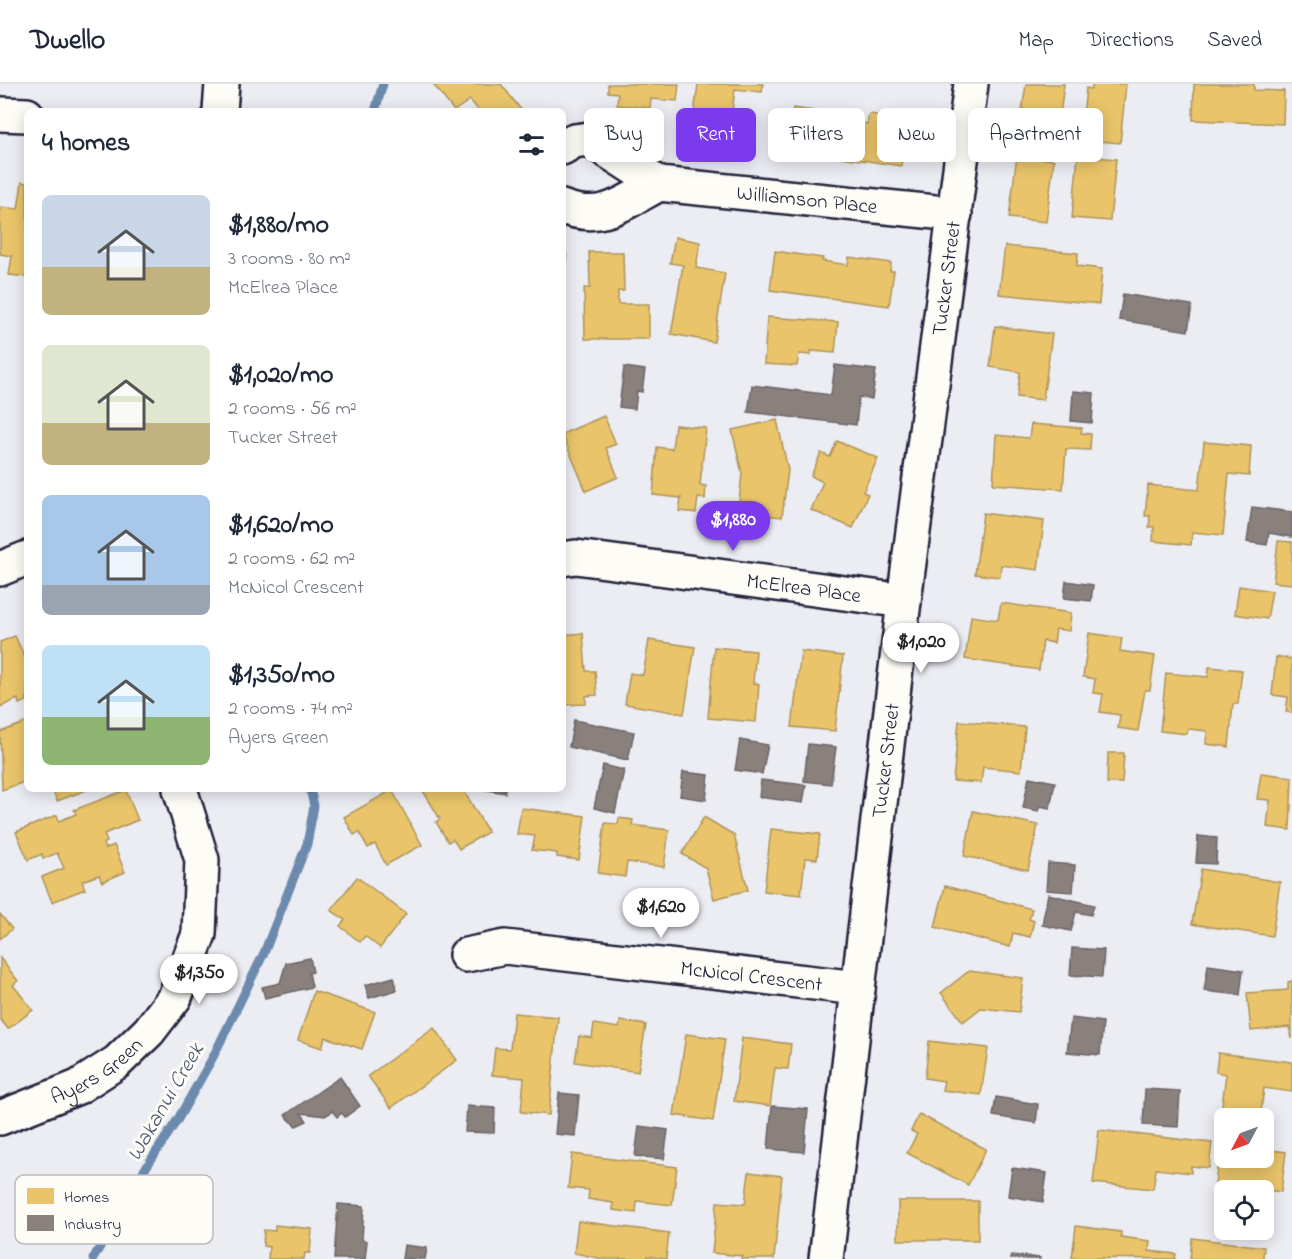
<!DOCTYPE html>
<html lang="en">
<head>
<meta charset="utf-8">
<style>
  :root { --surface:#fff; --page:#f2f2f3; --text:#1f2937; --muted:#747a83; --line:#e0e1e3; --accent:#7c3aed }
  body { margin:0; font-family:"Indie Flower",sans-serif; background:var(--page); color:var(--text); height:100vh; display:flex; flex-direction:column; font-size:22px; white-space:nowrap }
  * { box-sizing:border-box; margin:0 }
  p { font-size:20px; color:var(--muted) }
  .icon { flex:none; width:33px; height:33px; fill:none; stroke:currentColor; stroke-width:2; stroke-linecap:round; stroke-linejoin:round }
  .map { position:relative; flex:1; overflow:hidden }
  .panel { position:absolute; left:24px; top:24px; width:542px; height:684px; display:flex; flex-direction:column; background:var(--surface); border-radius:9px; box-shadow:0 3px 15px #0003 }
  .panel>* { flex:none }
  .guide { position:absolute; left:584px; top:24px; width:570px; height:54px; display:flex; gap:12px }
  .needle { width:39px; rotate:229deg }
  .controls { position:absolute; left:1214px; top:1024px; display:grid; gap:12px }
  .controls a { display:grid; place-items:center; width:60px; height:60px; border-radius:9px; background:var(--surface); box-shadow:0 3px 15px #0003; font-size:30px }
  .price { position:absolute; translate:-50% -51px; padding:0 14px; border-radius:21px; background:#fff; color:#222; font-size:20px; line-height:39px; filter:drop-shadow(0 2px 3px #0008) }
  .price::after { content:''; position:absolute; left:50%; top:36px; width:18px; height:14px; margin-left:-9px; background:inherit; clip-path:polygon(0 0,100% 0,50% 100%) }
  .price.current { background:var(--accent); color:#fff }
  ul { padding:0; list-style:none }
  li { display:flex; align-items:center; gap:18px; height:150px; padding:0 18px }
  li span { display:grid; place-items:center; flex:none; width:168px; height:120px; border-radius:9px; color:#555 }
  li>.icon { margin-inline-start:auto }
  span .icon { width:72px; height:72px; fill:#fffc; stroke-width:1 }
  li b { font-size:26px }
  h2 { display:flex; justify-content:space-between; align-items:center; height:72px; padding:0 18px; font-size:26px }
  .chip { padding:0 21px; border-radius:9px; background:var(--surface); box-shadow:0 3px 15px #0003; font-size:21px; line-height:54px }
  .chip.current { background:var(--accent); color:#fff }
  header { display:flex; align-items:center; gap:36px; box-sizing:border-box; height:84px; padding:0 30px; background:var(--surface); border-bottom:2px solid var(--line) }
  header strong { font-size:28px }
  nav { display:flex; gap:33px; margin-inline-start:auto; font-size:21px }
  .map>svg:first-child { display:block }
  .homes { fill:#e9c46a; stroke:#ad935c; stroke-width:1.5 }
  .industry { fill:#8a817c; stroke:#6b6468; stroke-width:1.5 }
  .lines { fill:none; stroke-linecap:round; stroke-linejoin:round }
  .stream { stroke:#6c8aae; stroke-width:9 }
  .minor-casing { stroke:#22223b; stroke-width:38 }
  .minor { stroke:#fdfcf7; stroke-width:33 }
  .labels { text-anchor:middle; stroke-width:6; stroke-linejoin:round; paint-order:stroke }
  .street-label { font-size:21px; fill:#22223b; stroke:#fdfcf7 }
  .water-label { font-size:22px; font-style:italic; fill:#475674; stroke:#fdfcf7 }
  .key { fill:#fdfcf7; stroke:#bbbbbf; stroke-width:1.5 }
  .key-label { font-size:16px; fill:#22223b }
</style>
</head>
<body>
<header>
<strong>Dwello</strong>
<nav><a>Map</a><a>Directions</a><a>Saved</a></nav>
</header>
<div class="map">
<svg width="1292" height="1175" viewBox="0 0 1292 1175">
  <rect width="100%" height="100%" fill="#ecedf3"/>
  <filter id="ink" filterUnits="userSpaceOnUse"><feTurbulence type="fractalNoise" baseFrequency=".0167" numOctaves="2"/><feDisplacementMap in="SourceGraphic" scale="12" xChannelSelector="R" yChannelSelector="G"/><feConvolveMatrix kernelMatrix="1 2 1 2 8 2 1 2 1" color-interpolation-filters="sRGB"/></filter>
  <g filter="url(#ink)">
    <g class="homes">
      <path d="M433,0h68l21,27h-43l-9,-11 -16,11z"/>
      <path d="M608,0h71l-2,17 -26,-2 -1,9 -33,-3 1,-12 -10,-1z"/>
      <path d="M698,0h65l-1,8 -27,-3 -6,45 -37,-5z"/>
      <path d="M1026,0h38l-5,39 -38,-5z"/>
      <path d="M1092,0h34l-6,59 -32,-3 2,-15h-8l4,-37 6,1z"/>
      <path d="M1194,0h60v6l30,1 -1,33 -90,-4z"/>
      <path d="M793,24l28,4 -1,6 47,6 2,-10 39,5 -7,47 -114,-17z"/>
      <path d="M1017,71l37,5 -8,62 -37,-4z"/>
      <path d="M1078,71l38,4 -6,62 -38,-3z"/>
      <path d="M22,98l5,1v94l-18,-2 3,-19 -12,-2v-47l18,2z"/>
      <path d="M675,153l25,5 -4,26 29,5 -11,69 -43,-8 12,-69 -13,-2z"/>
      <path d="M1005,162l73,7 -1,13 25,3 -3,35 -100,-10z"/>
      <path d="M775,167l48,7 -1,3 26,4 1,-8 42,6 -1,8h4l-5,35 -119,-16z"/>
      <path d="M589,168h34l1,39h-6v13h31v35h-64l-1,-51h6z"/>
      <path d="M562,170l5,1 -5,42z"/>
      <path d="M767,233l71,5 -3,31 -24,-2v4l-12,-1 -2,12 -33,-2z"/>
      <path d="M995,242l57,8 -9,66 -26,-3 3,-25 -30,-5z"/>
      <path d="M604,332l12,28 -10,4 12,29 -32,14 -24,-57z"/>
      <path d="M777,336l11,50 -6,47 -44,-5 4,-39 -10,-43z"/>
      <path d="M1031,340l51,4 -1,5 10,1 -1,16 -24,-1 -3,40 -70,-5 3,-49 33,3z"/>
      <path d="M675,341l31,3 -6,57 6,1 -1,13 -7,-1 -2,15 -17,-2 2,-13 -28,-3 4,-48 15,2z"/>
      <path d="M837,357l41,17 -15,34 5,2 -15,34 -42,-18 12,-28 -12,-6 10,-23 9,4z"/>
      <path d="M1204,358l47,4 -2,30 -20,-2 -6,61 -31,-3 -1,13 -38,-4 1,-14h-5l1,-11h-5l3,-31 51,5z"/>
      <path d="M983,429l61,8 -6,49 -37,-5 -1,12 -25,-3z"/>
      <path d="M1278,457l14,1v42l-19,-2z"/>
      <path d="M1239,502l33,5 -5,28 -32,-5z"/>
      <path d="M1001,519l70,10 -2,18 -13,-2 -2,14 -11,-2 -4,29 -74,-11 6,-43 27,4z"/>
      <path d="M583,549l3,38h9l2,24 -11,1v8l-24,1v-70z"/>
      <path d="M1089,549l33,5 -2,13 35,5 -5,34h-5l-7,41 -20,-3 2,-13 -20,-3 3,-18 -10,-1 2,-14 -12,-2z"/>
      <path d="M15,552l12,26v39l-8,3 -1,-5 -18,8v-65z"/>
      <path d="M649,556l46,7 -11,67 -59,-10 5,-31 13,2z"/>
      <path d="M714,563l42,4 -3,32 6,1 -3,38 -48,-4z"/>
      <path d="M801,567l42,5 -8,75 -43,-4z"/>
      <path d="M1276,573l16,2v54l-6,-1 2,-15 -16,-2z"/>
      <path d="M1209,583l33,3 -4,34h-5l-4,43 -23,-3 1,-13 -19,-2 -1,5 -27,-3 6,-58 42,4z"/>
      <path d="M959,637l66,6 -4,44 -38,-4 -2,16 -28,-2z"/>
      <path d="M27,638v59l-25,9 -2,-58z"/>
      <path d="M1108,669h16l-2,30h-15z"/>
      <path d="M1261,689l31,4 -2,53 -23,-3 3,-27 -13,-1z"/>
      <path d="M52,705h37l-32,12z"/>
      <path d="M422,705h41l25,43 -29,17 -6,-10 -5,3 -12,-20 4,-3z"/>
      <path d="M126,706l12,30 -34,14 3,8 -4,2 2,5 9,-4 11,27 -23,10 -3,-7 -17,6 3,8 -33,13 -10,-25 22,-9 -7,-15 -14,6 -1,-5 -14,6 -12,-28 41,-17 2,6 17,-7 -2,-4z"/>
      <path d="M392,706l30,55 -36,20 -11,-21 -7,4 -9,-16 -5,3 -10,-18z"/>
      <path d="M521,724l64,8 -6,44 -22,-3v-4l-25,-3 3,-14 -18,-2z"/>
      <path d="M973,727l65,14 -10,45 -64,-14z"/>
      <path d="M704,733l30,18 14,55 -34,9 -8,-31 -24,-14z"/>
      <path d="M619,734l14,2 -1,5 37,5 -5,37 -37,-5 -2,15 -27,-4 7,-50 13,1z"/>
      <path d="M771,745l49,5 -3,25 -12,-1 -4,37 -37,-4z"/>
      <path d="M1201,785l79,13 -8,54 -80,-12z"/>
      <path d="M357,793l49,37 -26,34 -15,-12 -5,6 -20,-16 5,-6 -14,-10z"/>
      <path d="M945,802l87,23 -3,10 5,2 -4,16 -17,-4 -3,14 -75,-20z"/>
      <path d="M0,830l12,15 -12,10z"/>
      <path d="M0,874l18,23 -5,4 20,25 -25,19 -8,-10z"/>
      <path d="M969,887l54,7 -4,34 -38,-4 -18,14 -22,-29z"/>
      <path d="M1292,897v58l-3,-12 -38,4 -4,-38 41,-3v-8z"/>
      <path d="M314,907l61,21 -13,37 -37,-12 -3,11 -24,-8z"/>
      <path d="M514,929l44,4 -9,98 -28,-3 3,-34 -32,-3 3,-27 15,1z"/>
      <path d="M620,937l26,4 -8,47 -63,-10 4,-26 13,2 2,-14 25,4z"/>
      <path d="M434,944l23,32 -66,48 -23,-32z"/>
      <path d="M686,950l39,5 -12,82 -39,-6z"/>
      <path d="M742,954l49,6 -3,25 -13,-1 -5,38 -36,-5z"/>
      <path d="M929,957l59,7 -7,47 -39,-5 2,-9 -19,-3z"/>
      <path d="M1218,969l74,9v30l-28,-4 -4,31 -40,1 6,-46 -10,-2z"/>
      <path d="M919,1030l67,35 -18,36 -61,-32 10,-19 -6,-3z"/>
      <path d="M1099,1046l113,13 -3,25 -18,-2v7l-35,-4 -3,20 -60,-6z"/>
      <path d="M1224,1065v9h39v-9l23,3 -5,40 -66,-8 3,-22h5z"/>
      <path d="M572,1070l105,13 -5,38 -35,-4 -1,12 -23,-3v-7l-25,-4 1,-9 -21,-2z"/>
      <path d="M749,1088l33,4 -8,83h-33l1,-3 -30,-3 5,-51 28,2z"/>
      <rect x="898" y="1117" width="80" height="39"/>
      <path d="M578,1137l91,12 -3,26 -18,-3 -1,3h-44l-29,-6z"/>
      <path d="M275,1141l37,4 -2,24h-5l-1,6h-36l1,-12 -6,-1 1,-16 11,1z"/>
      <path d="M1076,1142l45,6v5l29,4 -1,10 27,3 -1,5 -103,-1z"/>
      <path d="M1192,1154l72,9 -1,12h-73z"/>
    </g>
    <g class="industry">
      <path d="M1123,210l69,11 -4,26 -69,-11z"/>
      <path d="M835,281l41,5 -4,29 -13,-2 -3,28 -108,-13 4,-27 79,10z"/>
      <path d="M624,283l21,3 -3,22 -5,-1 -2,18 -16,-2z"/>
      <path d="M1073,307l21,2 -2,30 -21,-2z"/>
      <path d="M1252,423l40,5v25l-23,-4 -2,12 -20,-3z"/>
      <path d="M1066,497l27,4 -2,16 -27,-3z"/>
      <path d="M574,636l60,12 -6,28 -59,-13z"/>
      <path d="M740,656l28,5 -6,29 -27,-4z"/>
      <path d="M808,660l28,3 -5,37 -27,-3z"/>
      <path d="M603,681l21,5 -9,43 -21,-5z"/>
      <path d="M683,688l26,3 -3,25 -26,-4z"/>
      <path d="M1029,693l26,5 -5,26 -10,-2 -2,5 -15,-3z"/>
      <path d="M761,696l45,5 -3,18 -44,-6z"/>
      <path d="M481,705h25l-1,4z"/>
      <path d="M1198,752l19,2 -1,26 -20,-1z"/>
      <path d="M1048,779l27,2 -2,27 -27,-2z"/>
      <path d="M1048,810l46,11 -3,10 -15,-3 -5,19 -29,-6z"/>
      <path d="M1072,864l32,2 -2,27 -32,-2z"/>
      <path d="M310,874l3,14 -4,1 3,14 -47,11 -3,-11 18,-4 6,-20z"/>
      <path d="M1208,881l35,5 -3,25 -36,-4z"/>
      <path d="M394,893l3,13 -28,8 -4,-13z"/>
      <path d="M1071,934l32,4 -3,33 -33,-3z"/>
      <path d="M340,993l20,29 -15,11 -3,-4 -5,4 -4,-6 -8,5 -24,-3 6,8 -11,5 -11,-11z"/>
      <path d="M1145,1005l35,2 -2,36 -35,-2z"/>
      <path d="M559,1009l20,2 -4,41 -20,-2z"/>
      <path d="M996,1013l42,7 -2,19 -43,-7z"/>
      <path d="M467,1022l28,2 -1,25 -29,-1z"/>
      <path d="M772,1022l36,3 -4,43 -36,-3z"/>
      <path d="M639,1042l29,4 -4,29 -29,-3z"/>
      <path d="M1012,1084l35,5 -4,29 -35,-6z"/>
      <path d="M338,1120l26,2 -2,34 5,1 -2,18h-31z"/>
      <path d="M404,1161l23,3 -2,11h-23z"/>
      <path d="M1011,1171l29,3v1h-30z"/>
    </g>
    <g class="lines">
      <g class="stream">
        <path d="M375,27l8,-27"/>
        <path d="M93,1175l44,-78 41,-62 35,-62 51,-104 43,-109 7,-38 -4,-17"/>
      </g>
      <defs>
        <g id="minor">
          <path d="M220,27l2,-27"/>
          <path d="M0,30l27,1"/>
          <path id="s1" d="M562,64l12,-7 15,-2 70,45 296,30"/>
          <path d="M562,123c41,16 62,-5 97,-23"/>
          <path id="s2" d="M562,475l14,-2 328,44"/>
          <path d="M0,485l27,-11"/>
          <path id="s3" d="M466,871l39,-8 353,41"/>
          <path id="s4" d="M0,1034l78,-31 39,-25 32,-31 26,-34 24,-63 3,-74 -22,-71"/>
          <path id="s5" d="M826,1175l78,-658 67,-517"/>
        </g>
      </defs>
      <use href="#minor" class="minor-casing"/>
      <use href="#minor" class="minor"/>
    </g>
  </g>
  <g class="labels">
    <g class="street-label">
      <text dy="7" stroke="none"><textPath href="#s1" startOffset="261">Williamson Place</textPath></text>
      <text dy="7" stroke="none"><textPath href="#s5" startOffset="988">Tucker Street</textPath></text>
      <text dy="7" stroke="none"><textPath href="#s2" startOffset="244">McElrea Place</textPath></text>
      <text dy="7" stroke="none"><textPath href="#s5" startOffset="502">Tucker Street</textPath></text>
      <text dy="7" stroke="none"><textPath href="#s3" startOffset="288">McNicol Crescent</textPath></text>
      <text dy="7" stroke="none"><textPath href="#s4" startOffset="108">Ayers Green</textPath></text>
    </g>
    <g class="water-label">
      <text transform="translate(164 1017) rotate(-60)" y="8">Wakanui Creek</text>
    </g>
  </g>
  <rect x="15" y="1091" width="198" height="69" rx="9" class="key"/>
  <rect x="27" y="1104" width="27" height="16" fill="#e9c46a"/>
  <rect x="27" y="1131" width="27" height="16" fill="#8a817c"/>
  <g class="key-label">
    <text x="64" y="1118">Homes</text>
    <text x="64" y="1145">Industry</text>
  </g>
</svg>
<div class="controls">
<a><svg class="needle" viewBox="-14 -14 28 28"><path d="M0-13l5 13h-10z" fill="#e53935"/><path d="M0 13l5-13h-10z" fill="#747a83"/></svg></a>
<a><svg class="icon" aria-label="locate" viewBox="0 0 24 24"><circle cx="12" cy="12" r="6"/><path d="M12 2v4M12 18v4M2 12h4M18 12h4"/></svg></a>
</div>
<b class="price current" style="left:733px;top:468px">$1,880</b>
<b class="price" style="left:921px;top:590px">$1,020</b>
<b class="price" style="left:661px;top:855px">$1,620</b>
<b class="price" style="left:199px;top:921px">$1,350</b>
<div class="guide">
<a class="chip">Buy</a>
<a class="chip current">Rent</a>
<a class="chip">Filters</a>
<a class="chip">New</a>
<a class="chip">Apartment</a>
</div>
<section class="panel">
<h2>4 homes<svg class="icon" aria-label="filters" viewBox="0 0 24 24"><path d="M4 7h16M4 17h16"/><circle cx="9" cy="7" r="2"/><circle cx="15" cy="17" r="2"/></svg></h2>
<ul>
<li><span style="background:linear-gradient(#c9d6e8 60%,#c2b280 0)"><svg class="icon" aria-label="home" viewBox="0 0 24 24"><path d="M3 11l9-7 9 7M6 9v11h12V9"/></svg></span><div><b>$1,880/mo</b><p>3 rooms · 80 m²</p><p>McElrea Place</p></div></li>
<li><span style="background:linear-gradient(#dfe7d0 65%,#c2b280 0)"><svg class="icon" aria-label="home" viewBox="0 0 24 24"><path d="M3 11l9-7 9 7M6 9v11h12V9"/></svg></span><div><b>$1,020/mo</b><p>2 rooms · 56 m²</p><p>Tucker Street</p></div></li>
<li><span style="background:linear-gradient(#a9c7e8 75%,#9aa5b1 0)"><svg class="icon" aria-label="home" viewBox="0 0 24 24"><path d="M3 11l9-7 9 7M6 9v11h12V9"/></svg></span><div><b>$1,620/mo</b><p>2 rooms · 62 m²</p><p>McNicol Crescent</p></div></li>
<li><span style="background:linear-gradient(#bfe0f5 60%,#8fb573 0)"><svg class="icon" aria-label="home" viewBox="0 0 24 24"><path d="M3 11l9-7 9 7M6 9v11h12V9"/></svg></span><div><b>$1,350/mo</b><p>2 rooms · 74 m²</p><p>Ayers Green</p></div></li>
</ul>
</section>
</div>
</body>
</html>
